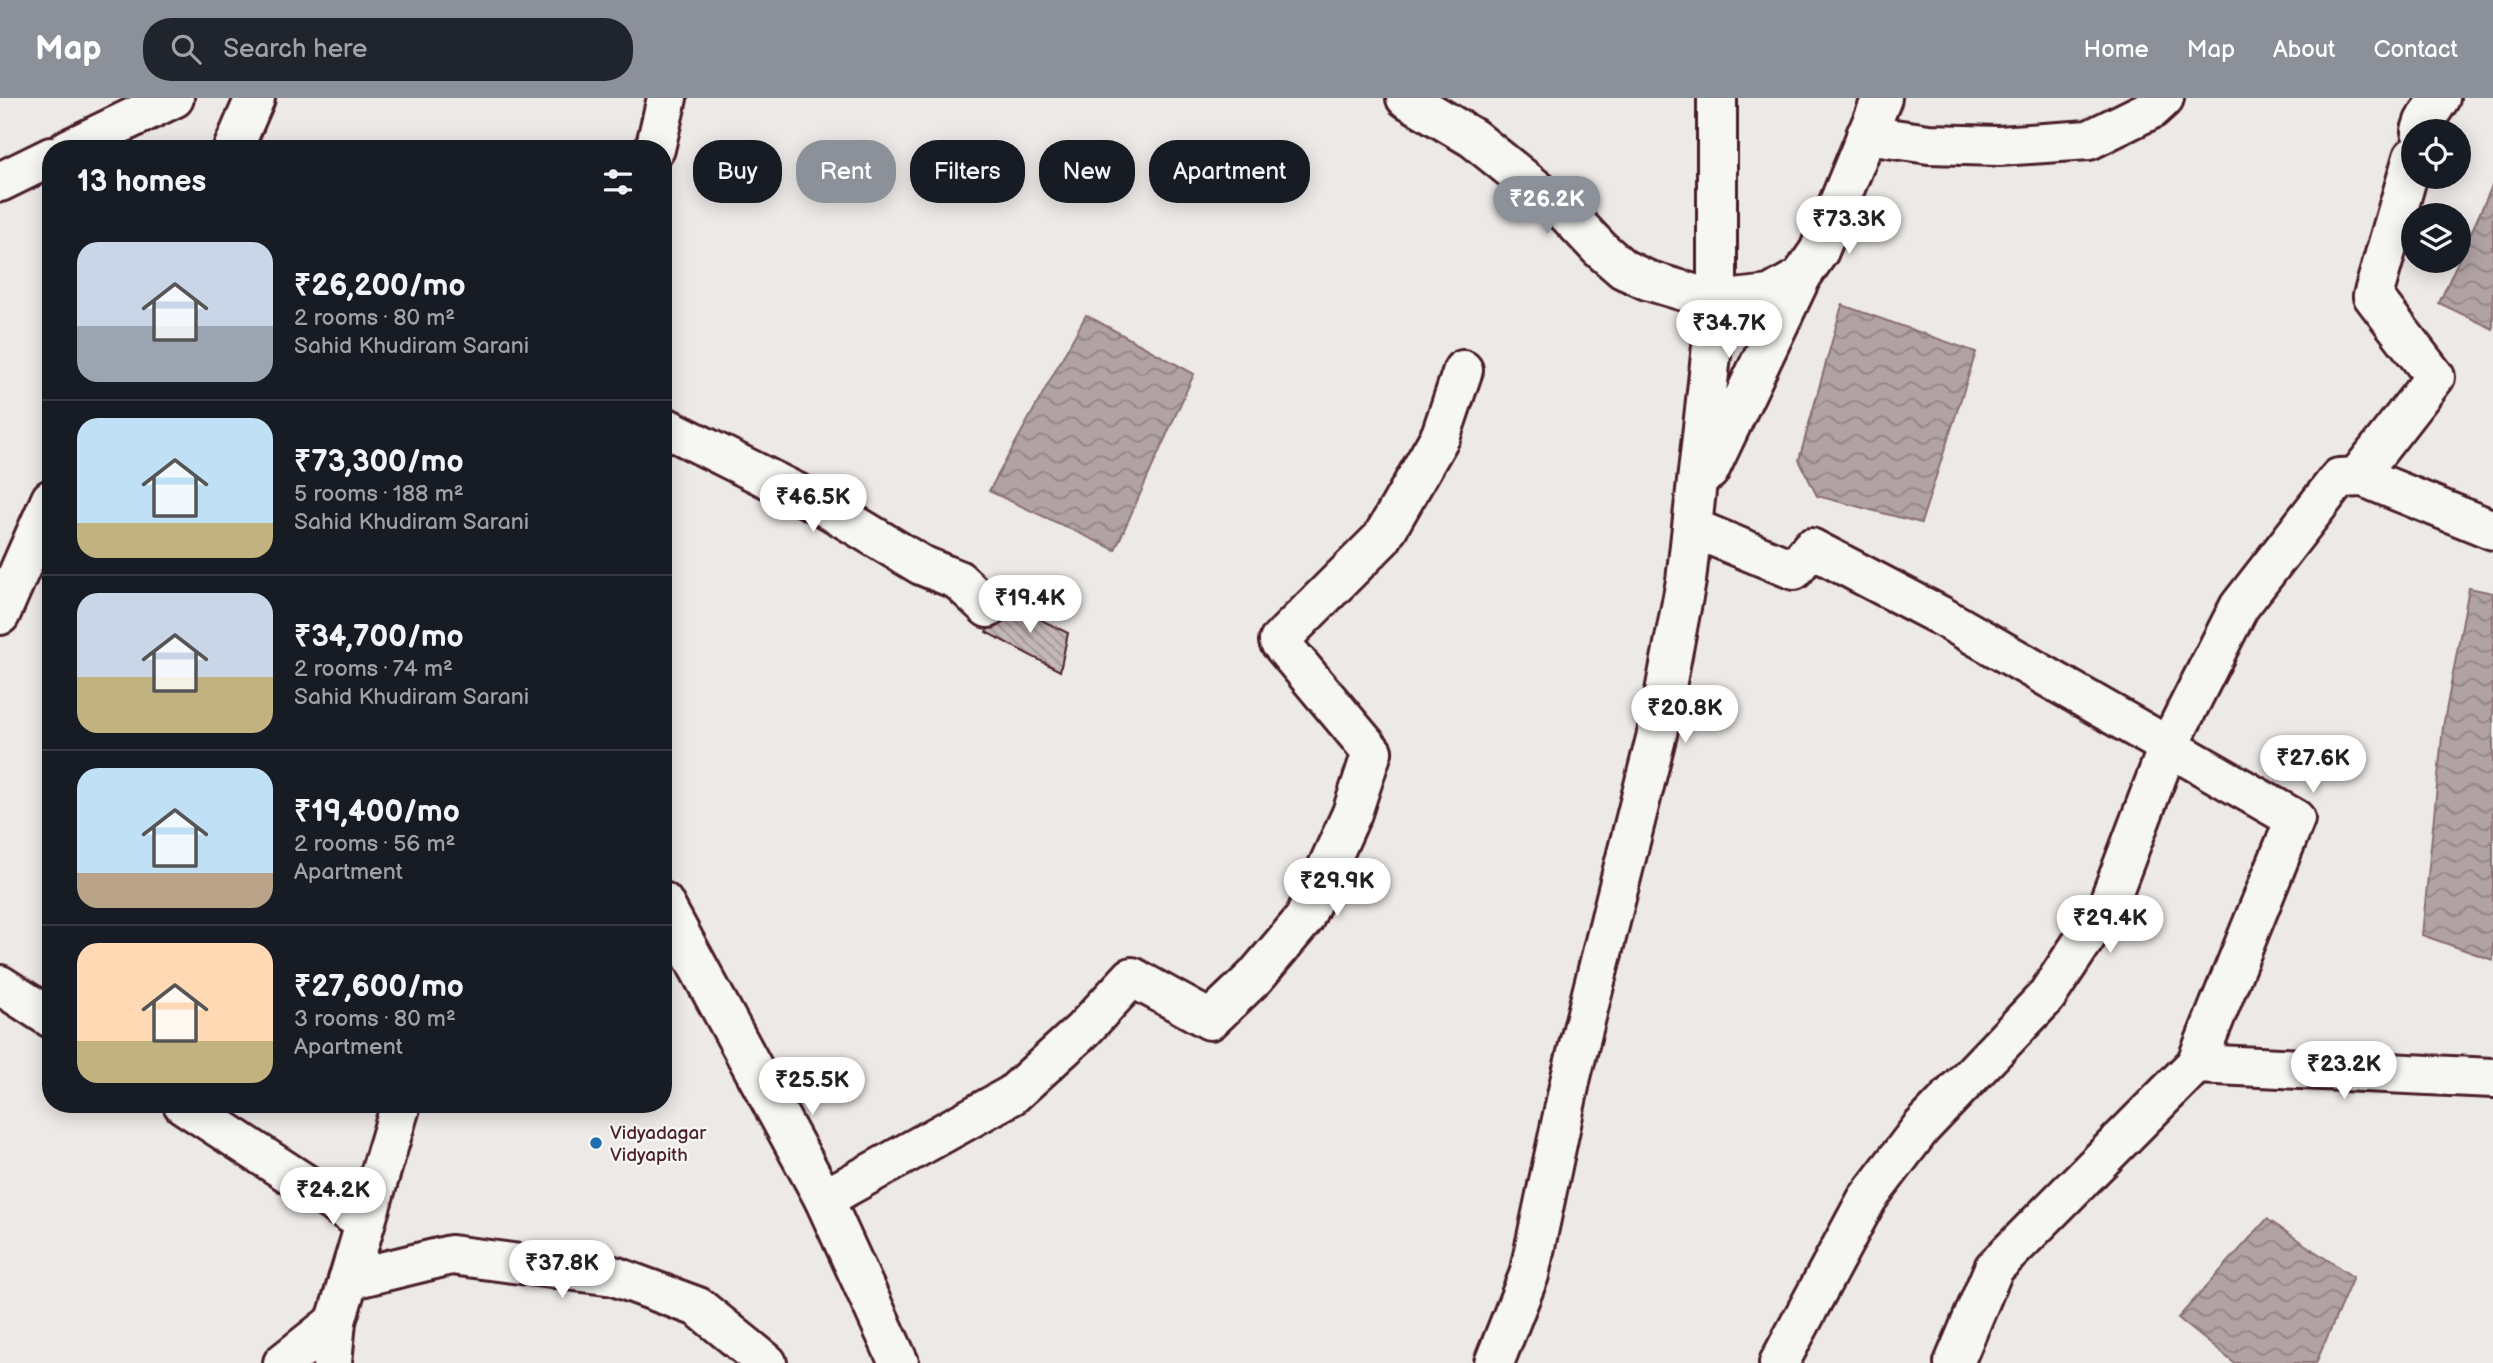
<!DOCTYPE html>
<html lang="en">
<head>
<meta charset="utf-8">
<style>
  :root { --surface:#171b24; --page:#20242c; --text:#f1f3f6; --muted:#9ea1a6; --line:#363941; --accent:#8c9099 }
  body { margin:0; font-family:"Balsamiq Sans",sans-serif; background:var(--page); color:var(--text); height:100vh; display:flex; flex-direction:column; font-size:26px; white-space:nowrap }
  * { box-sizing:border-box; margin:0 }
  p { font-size:23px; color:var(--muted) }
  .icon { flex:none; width:38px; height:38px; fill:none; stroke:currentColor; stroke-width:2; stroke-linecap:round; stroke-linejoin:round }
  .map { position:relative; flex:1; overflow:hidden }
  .sheet { position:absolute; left:42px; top:42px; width:630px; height:973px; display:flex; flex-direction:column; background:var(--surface); border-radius:28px; box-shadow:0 4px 18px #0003 }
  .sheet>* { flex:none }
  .banner { position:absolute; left:693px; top:42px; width:665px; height:63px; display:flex; gap:14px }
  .buttons { position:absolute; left:2401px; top:21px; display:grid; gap:14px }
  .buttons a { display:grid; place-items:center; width:70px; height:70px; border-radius:50%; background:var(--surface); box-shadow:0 4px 18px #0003; font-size:35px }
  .price { position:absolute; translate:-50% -60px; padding:0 16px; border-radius:24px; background:#fff; color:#222; font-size:23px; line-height:46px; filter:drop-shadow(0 2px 4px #0008) }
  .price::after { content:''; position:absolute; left:50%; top:42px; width:21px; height:16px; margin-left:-10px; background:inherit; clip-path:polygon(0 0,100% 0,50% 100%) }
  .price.selected { background:var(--accent); color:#fff }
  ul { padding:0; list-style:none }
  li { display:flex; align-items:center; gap:21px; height:175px; padding:0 35px }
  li+li { border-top:2px solid var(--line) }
  li span { display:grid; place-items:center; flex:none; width:196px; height:140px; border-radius:21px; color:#555 }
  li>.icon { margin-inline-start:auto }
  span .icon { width:84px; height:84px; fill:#fffc; stroke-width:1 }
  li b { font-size:30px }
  h2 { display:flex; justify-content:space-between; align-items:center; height:84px; padding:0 35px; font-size:30px }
  .chip { padding:0 24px; border-radius:28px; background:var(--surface); box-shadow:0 4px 18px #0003; font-size:24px; line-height:63px }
  .chip.selected { background:var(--accent); color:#fff }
  header { display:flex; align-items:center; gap:42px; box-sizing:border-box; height:98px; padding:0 35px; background:var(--accent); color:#fff }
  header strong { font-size:33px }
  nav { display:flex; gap:38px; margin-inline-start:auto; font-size:24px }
  .search { width:490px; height:63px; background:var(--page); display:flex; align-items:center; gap:18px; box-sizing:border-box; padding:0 24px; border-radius:28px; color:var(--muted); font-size:26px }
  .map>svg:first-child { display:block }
  .water { fill:url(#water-waves); stroke:#886e73; stroke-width:2 }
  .building { fill:url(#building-back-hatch); stroke:#4a1f2b; stroke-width:2 }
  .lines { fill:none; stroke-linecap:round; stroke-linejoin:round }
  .minor-casing { stroke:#4a1f2b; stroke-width:44 }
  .major-casing { stroke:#4a1f2b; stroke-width:44 }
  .minor { stroke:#f6f6f2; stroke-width:38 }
  .major { stroke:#f6f6f2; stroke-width:38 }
  .poi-dot { fill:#1f6fb2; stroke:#f6f6f2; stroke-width:2.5 }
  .labels { text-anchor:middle; stroke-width:5; stroke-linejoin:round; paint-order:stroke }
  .poi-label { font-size:19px; fill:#4a1f2b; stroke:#f6f6f2; text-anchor:start }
</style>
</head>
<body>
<header>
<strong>Map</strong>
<div class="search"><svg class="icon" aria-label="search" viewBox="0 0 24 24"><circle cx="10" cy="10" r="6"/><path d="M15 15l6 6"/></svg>Search here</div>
<nav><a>Home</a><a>Map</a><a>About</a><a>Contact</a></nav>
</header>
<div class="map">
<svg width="2493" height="1265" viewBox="0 0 2493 1265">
  <defs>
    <pattern id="water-waves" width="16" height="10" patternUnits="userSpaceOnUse" patternTransform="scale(1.75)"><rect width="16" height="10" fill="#b1a2a3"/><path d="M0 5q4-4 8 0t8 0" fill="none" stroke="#928385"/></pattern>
    <pattern id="building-back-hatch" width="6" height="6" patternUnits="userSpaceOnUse" patternTransform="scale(1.75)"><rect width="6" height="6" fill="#c4b7b7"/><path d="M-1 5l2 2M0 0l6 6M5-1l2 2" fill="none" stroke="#a19495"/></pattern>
  </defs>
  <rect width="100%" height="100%" fill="#ece9e6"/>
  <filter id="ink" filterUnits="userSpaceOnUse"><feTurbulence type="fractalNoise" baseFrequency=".0143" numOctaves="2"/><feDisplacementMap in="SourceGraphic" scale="14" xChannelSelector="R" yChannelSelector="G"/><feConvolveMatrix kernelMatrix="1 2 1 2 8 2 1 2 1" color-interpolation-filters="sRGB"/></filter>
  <g filter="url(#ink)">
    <g class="water">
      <path d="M2493,86v145l-54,-26z"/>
      <path d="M1842,207l134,47 -55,171 -104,-27 -18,-36z"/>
      <path d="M1086,217l108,59 -79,176 -126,-59z"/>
      <path d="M2469,490l24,5v367l-71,-25 21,-208z"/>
      <path d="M2267,1121l86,58 -37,86h-82l-56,-45z"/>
    </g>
    <path class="building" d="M1007,505l61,30 -8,38 -74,-39z"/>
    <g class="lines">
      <defs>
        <g id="minor">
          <path d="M1406,0l67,40 94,76 33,35 23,20 24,11 70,21 53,-6 31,-18 18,-26 63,-153"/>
          <path d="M2421,33l3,-9 16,-24"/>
          <path d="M1866,37l63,9 70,2 90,-6 63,-31 12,-11"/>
          <path d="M233,51l22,-51"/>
          <path d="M655,51l12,-51"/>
          <path d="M663,328l162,81 96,58 37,15 30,28"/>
          <path d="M1709,373l92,-194"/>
          <path d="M2357,379l78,-100 -62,-81 40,-139"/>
          <path d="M1693,430l101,42 17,-22 130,68 354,203 -99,245 -202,204 -40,95"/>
          <path d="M0,517l51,-116"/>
          <path d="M663,804l161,297 75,164"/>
          <path d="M0,887l51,33"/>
          <path d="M2196,966l297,14"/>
          <path d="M183,1006l182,119"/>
          <path d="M824,1101l188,-104 71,-65 49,-53 78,43 45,-43 49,-58 48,-106 20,-61 -93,-111 103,-103 59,-103 22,-65"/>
          <path d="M348,1182l103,-25 163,21 84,31 69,56"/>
          <path d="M283,1265l53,-42"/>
          <path d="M332,1265l4,-42 65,-217"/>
          <path d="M1494,1265l35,-88 42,-198 86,-343 29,-153 31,-280v-203"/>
          <path d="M1779,1265l88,-164 54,-71 125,-131 63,-95 59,-155 71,-140 100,-129 24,-1 130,53"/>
        </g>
        <g id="major">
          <path d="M68,51l106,-51"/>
          <path d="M0,84l51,-25"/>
        </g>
      </defs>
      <use href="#minor" class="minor-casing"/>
      <use href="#major" class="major-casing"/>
      <use href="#minor" class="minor"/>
      <use href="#major" class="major"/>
    </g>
  </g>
  <circle class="poi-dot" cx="596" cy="1045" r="7"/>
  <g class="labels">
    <g class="poi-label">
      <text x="610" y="1041">Vidyadagar<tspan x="610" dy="22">Vidyapith</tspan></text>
    </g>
  </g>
</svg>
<div class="buttons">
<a><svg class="icon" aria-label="locate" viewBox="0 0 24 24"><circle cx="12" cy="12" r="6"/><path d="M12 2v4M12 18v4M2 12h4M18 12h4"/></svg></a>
<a><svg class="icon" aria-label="layers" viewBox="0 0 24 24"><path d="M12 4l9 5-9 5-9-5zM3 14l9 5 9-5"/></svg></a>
</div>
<b class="price selected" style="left:1547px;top:138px">₹26.2K</b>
<b class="price" style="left:1849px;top:158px">₹73.3K</b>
<b class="price" style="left:1729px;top:262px">₹34.7K</b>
<b class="price" style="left:813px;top:436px">₹46.5K</b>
<b class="price" style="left:1030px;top:537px">₹19.4K</b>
<b class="price" style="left:1685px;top:647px">₹20.8K</b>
<b class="price" style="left:2313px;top:697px">₹27.6K</b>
<b class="price" style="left:1337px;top:820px">₹29.9K</b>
<b class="price" style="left:2110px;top:857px">₹29.4K</b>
<b class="price" style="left:2344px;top:1003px">₹23.2K</b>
<b class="price" style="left:812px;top:1019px">₹25.5K</b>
<b class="price" style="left:333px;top:1129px">₹24.2K</b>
<b class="price" style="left:562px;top:1202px">₹37.8K</b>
<div class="banner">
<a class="chip">Buy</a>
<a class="chip selected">Rent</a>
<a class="chip">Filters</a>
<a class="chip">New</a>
<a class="chip">Apartment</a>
</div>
<section class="sheet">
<h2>13 homes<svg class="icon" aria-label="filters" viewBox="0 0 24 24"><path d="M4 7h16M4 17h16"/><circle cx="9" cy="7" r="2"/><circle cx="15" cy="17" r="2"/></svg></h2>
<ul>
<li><span style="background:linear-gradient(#c9d6e8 60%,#9aa5b1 0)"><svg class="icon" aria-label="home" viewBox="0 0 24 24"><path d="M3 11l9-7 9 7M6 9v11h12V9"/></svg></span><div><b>₹26,200/mo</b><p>2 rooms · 80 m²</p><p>Sahid Khudiram Sarani</p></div></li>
<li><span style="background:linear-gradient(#bfe0f5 75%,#c2b280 0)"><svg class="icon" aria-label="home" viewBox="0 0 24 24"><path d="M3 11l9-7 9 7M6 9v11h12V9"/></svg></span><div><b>₹73,300/mo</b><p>5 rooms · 188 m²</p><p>Sahid Khudiram Sarani</p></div></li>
<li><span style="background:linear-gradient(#c9d6e8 60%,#c2b280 0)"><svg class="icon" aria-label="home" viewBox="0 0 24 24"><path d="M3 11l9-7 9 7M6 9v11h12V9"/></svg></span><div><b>₹34,700/mo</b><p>2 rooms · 74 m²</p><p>Sahid Khudiram Sarani</p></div></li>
<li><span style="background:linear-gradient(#bfe0f5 75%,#b9a48a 0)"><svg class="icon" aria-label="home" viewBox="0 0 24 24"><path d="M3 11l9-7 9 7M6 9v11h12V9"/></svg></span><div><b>₹19,400/mo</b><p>2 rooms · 56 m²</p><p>Apartment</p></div></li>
<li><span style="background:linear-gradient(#ffd9b3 70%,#c2b280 0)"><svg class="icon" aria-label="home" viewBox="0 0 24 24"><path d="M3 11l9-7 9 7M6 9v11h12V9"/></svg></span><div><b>₹27,600/mo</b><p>3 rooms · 80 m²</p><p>Apartment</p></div></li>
</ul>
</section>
</div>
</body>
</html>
